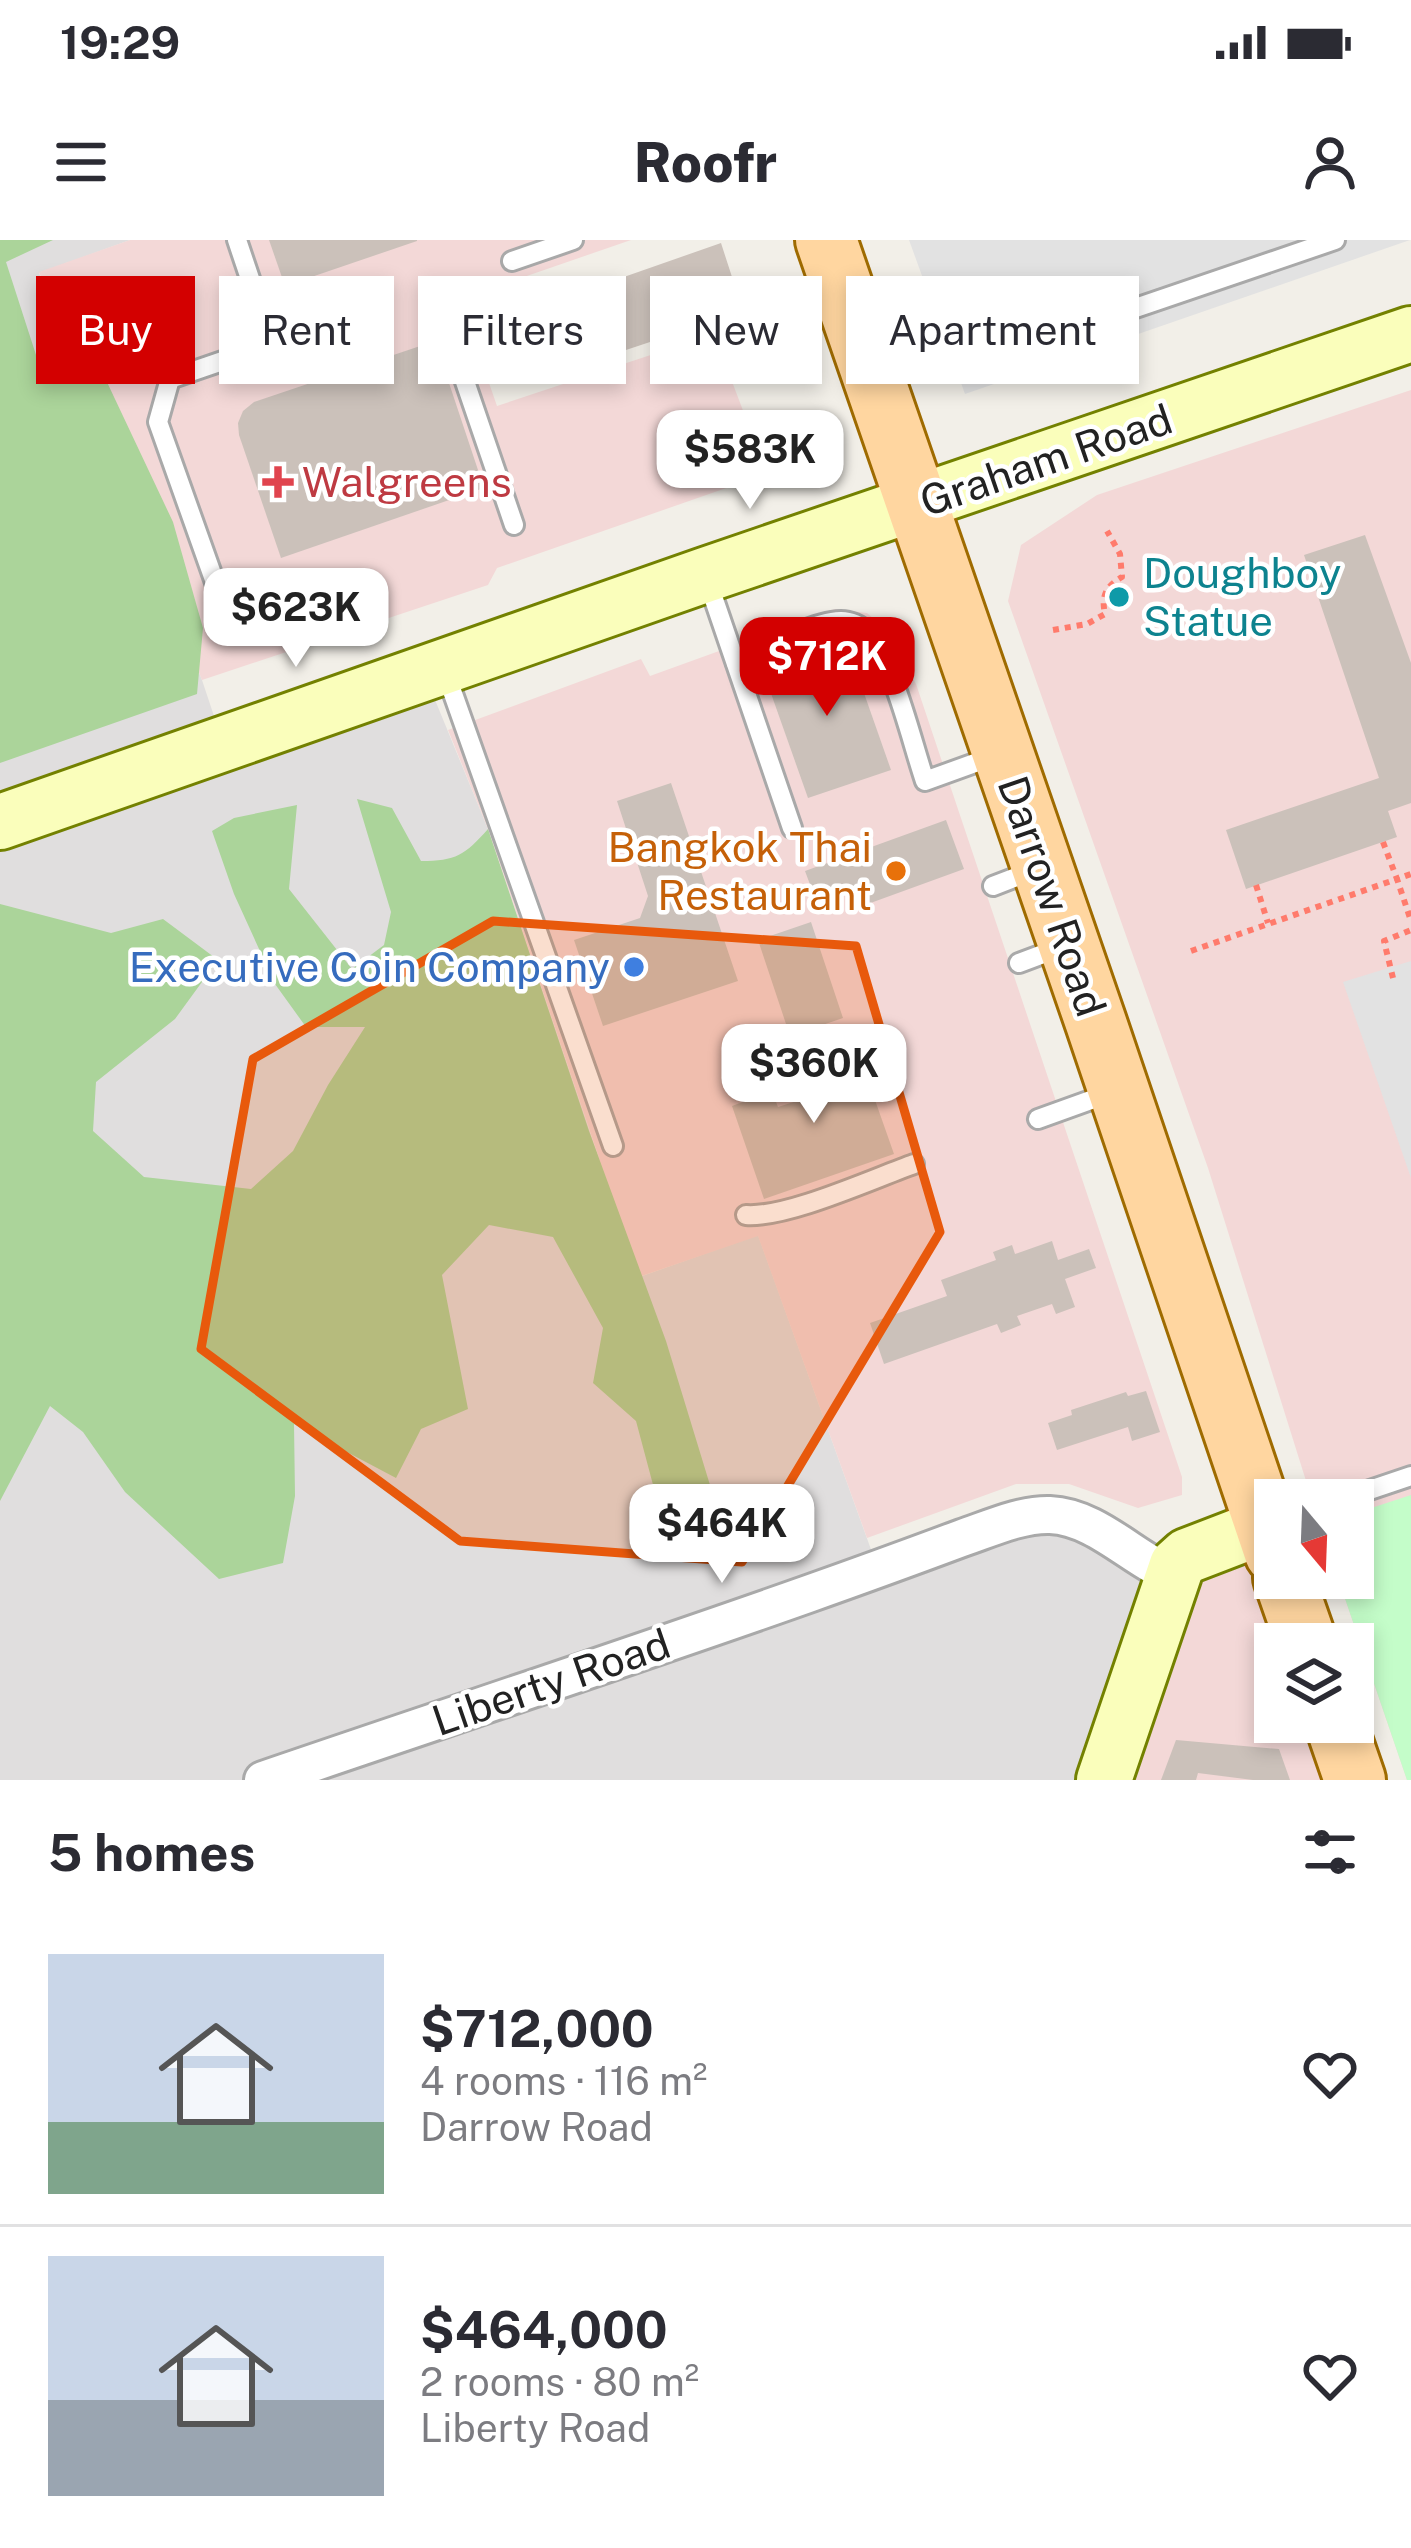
<!DOCTYPE html>
<html lang="en">
<head>
<meta charset="utf-8">
<style>
  :root { --surface:#fff; --page:#f2f2f3; --text:#2b2b33; --muted:#7c7c81; --line:#e1e1e2; --accent:#d30000 }
  body { margin:0; font-family:"Public Sans",sans-serif; background:var(--page); color:var(--text); height:100vh; display:flex; flex-direction:column; font-size:45px; white-space:nowrap }
  * { box-sizing:border-box; margin:0 }
  p { font-size:39px; color:var(--muted) }
  .icon { flex:none; width:66px; height:66px; fill:none; stroke:currentColor; stroke-width:2; stroke-linecap:round; stroke-linejoin:round }
  .map { position:relative; height:1540px; overflow:hidden }
  .details { display:flex; flex-direction:column; background:var(--surface); flex:1 }
  .details>* { flex:none }
  .hud { position:absolute; left:36px; top:36px; width:1341px; height:108px; display:flex; gap:24px }
  .needle { width:78px; rotate:161deg }
  .buttons { position:absolute; left:1254px; top:1239px; display:grid; gap:24px }
  .buttons a { display:grid; place-items:center; width:120px; height:120px; border-radius:0px; background:var(--surface); box-shadow:0 6px 18px #0003; font-size:60px }
  .price { position:absolute; translate:-50% -102px; padding:0 27px; border-radius:24px; background:#fff; color:#222; font-size:39px; line-height:78px; filter:drop-shadow(0 3px 6px #0008) }
  .price::after { content:''; position:absolute; left:50%; top:72px; width:36px; height:27px; margin-left:-18px; background:inherit; clip-path:polygon(0 0,100% 0,50% 100%) }
  .price.current { background:var(--accent); color:#fff }
  ul { padding:0; list-style:none }
  li { display:flex; align-items:center; gap:36px; height:300px; padding:0 48px }
  li+li { border-top:3px solid var(--line) }
  li span { display:grid; place-items:center; flex:none; width:336px; height:240px; border-radius:0px; color:#555 }
  li>.icon { margin-inline-start:auto }
  span .icon { width:144px; height:144px; fill:#fffc; stroke-width:1 }
  li b { font-size:51px }
  h2 { display:flex; justify-content:space-between; align-items:center; height:144px; padding:0 48px; font-size:51px }
  .tag { padding:0 42px; border-radius:0px; background:var(--surface); box-shadow:0 6px 18px #0003; font-size:42px; line-height:108px }
  .tag.current { background:var(--accent); color:#fff }
  .status { display:flex; justify-content:space-between; align-items:center; height:84px; padding:0 60px; background:var(--surface); direction:ltr }
  .status svg { height:33px; fill:currentColor }
  header { display:flex; justify-content:space-between; align-items:center; height:156px; padding:0 48px; background:var(--surface); font-size:54px; font-weight:800 }
  .map>svg:first-child { display:block }
  .residential { fill:#e0dede }
  .commercial { fill:#f3d8d7 }
  .forest { fill:#abd49a }
  .park { fill:#c4fdc9 }
  .parking { fill:#e2e2e2 }
  .building { fill:#cbc1ba }
  .lines { fill:none; stroke-linecap:round; stroke-linejoin:round }
  .lane-casing { stroke:#a9a9a9; stroke-width:24 }
  .street-casing { stroke:#a9a9a9; stroke-width:42 }
  .secondary-casing { stroke:#738100; stroke-width:60 }
  .primary-casing { stroke:#9f6b00; stroke-width:66 }
  .path { stroke:#ff7b6c; stroke-width:6; stroke-dasharray:6 6; stroke-linecap:butt }
  .lane { stroke:#fff; stroke-width:18 }
  .street { stroke:#fff; stroke-width:36 }
  .secondary { stroke:#fafebb; stroke-width:54 }
  .primary { stroke:#ffd6a0; stroke-width:60 }
  .marked { fill:#e8590c; fill-opacity:0.2; stroke:#e8590c; stroke-width:9; stroke-linejoin:round }
  .health-dot { fill:#e0444e; stroke:#fff; stroke-width:4.5 }
  .culture-dot { fill:#0f9aa8; stroke:#fff; stroke-width:4.5 }
  .food-dot { fill:#e8710a; stroke:#fff; stroke-width:4.5 }
  .shop-dot { fill:#3f7fe0; stroke:#fff; stroke-width:4.5 }
  .labels { text-anchor:middle; stroke-width:9; stroke-linejoin:round; paint-order:stroke }
  .street-label { font-size:42px; fill:#222; stroke:#fff }
  .health-label { font-size:42px; fill:#be3a42; stroke:#fff; text-anchor:start }
  .culture-label { font-size:42px; fill:#0d838f; stroke:#fff; text-anchor:start }
  .food-label { font-size:42px; fill:#c56008; stroke:#fff; text-anchor:end }
  .shop-label { font-size:42px; fill:#366cbe; stroke:#fff; text-anchor:end }
</style>
</head>
<body>
<div class="status"><b>19:29</b><svg viewBox="0 0 49 12"><path d="M0 12V9h3v3zM5 12V6h3v6zM10 12V3h3v9zM15 12V0h3v12zM26 1h20v11H26zM47 4h2v5h-2z"/></svg></div>
<header><svg class="icon" aria-label="menu" viewBox="0 0 24 24"><path d="M4 6h16M4 12h16M4 18h16"/></svg>Roofr<svg class="icon" aria-label="person" viewBox="0 0 24 24"><circle cx="12" cy="8" r="4"/><path d="M4 21q1-7 8-7t8 7"/></svg></header>
<div class="map">
<svg width="1411" height="1540" viewBox="0 0 1411 1540">
  <rect width="100%" height="100%" fill="#f2efe8"/>
  <path class="residential" d="M0,0h130l-91,33 163,407 21,63 201,-70 64,156 110,327 33,124 127,-45 120,334 152,-52 125,51 -51,212h-1104z"/>
  <g class="commercial">
    <path d="M130,0h501l-171,59 37,107 217,-72 47,124 -6,20 -258,90 -9,17 -286,95 -163,-408z"/>
    <path d="M1411,150v1390h-4l-69,-202h15v-78h-41l-104,-332 -200,-567 13,-56 76,-50z"/>
    <path d="M835,369l32,4 20,17 29,54 266,793v18l-44,13 -69,-24h-53l-149,54 -109,-302 -128,44 -32,-125 -110,-326 -40,-99 193,-71 9,17z"/>
    <path d="M1261,1300l37,104h-23v78h50l20,58h-236l71,-207z"/>
  </g>
  <g class="forest">
    <path d="M0,0h53l-47,22 31,96 69,22 67,142 30,106 -6,66 -197,69z"/>
    <path d="M357,559l35,9 29,53c35,0 44,-6 67,-32l101,302 77,210 62,203 -56,12 -36,-135 -43,-38 10,-55 -50,-91 -64,-12 -47,50 26,134 -47,20 -25,49 -102,-54 1,72 -12,67 -64,16 -94,-87 -42,-60 -33,-26 -50,95v-597l111,29 52,-14 55,41 -43,59 -79,63 -3,49 51,46 107,12 42,-38 35,-66 37,-58h-59l-31,-43 -41,-90 -22,-63 22,-13 63,-13 -8,84 63,80 32,-24 7,-33z"/>
  </g>
  <path class="park" d="M1411,1255v285h-4l-69,-202h15v-64z"/>
  <g class="parking">
    <path d="M909,0h501l-445,154z"/>
    <path d="M1411,721v217l-68,-196z"/>
  </g>
  <g class="building">
    <path d="M269,0h148v1l-132,45z"/>
    <path d="M721,3l22,68 -123,41 -4,-14 -16,-4 -2,-11 23,-45z"/>
    <path d="M435,101l49,147 -203,70 -42,-123 -1,-12 5,-12 11,-9z"/>
    <path d="M1365,295l46,128v140l-23,8 9,26 -151,52 -20,-59 153,-52 -75,-223z"/>
    <path d="M845,399l46,131 -83,28 -46,-130z"/>
    <path d="M671,543l67,198 -135,45 -29,-86 66,-22 8,-22 -31,-95z"/>
    <path d="M946,580l18,49 -110,40 -5,-15 -31,12 -13,-35z"/>
    <path d="M811,682l32,96 -53,18 -32,-96z"/>
    <path d="M856,806l38,108 -130,45 -32,-93 40,-15 6,16 22,-7 -10,-31z"/>
    <path d="M1052,1001l6,19 31,-11 7,19 -31,11 10,28 -19,7 -4,-10 -35,12 4,9 -20,8 -4,-9 -113,40 -14,-41 77,-27 -6,-16 55,-20 -3,-8 19,-7 3,9z"/>
    <path d="M1146,1151l14,41 -28,9 -4,-14 -71,23 -9,-27 24,-8 -1,-5 55,-18 2,4z"/>
    <path d="M1176,1500l103,9 11,31h-37l-55,-7 -2,7h-35z"/>
  </g>
  <g class="lines">
    <defs>
      <g id="lane">
        <path d="M512,21l61,-21"/>
        <path d="M433,48l81,237"/>
        <path d="M994,95c8,12 16,12 30,11l311,-106"/>
        <path d="M707,339l85,249"/>
        <path d="M228,379l-70,-197 12,-43 102,-35 -35,-104"/>
        <path d="M736,423c28,-14 74,-41 105,-42 9,0 19,4 25,11 28,30 45,108 59,149l72,-26"/>
        <path d="M445,431l168,475"/>
        <path d="M993,646l44,-17"/>
        <path d="M1019,723l40,-15"/>
        <path d="M1038,879l75,-27"/>
        <path d="M746,975c41,3 126,-36 168,-51"/>
        <path d="M1340,1260l71,-24"/>
      </g>
      <path id="street" d="M263,1540c181,-62 364,-122 545,-186 51,-18 103,-37 154,-56 27,-9 59,-24 88,-23 46,2 82,43 122,60"/>
      <g id="secondary">
        <path d="M0,582l705,-247 706,-241"/>
        <path d="M1104,1540l73,-215 10,-9 78,-30"/>
      </g>
      <g id="primary">
        <path d="M826,0l270,783 179,530"/>
        <path d="M1284,1338l23,66"/>
        <path d="M1335,1482l20,58"/>
      </g>
    </defs>
    <use href="#lane" class="lane-casing"/>
    <use href="#street" class="street-casing"/>
    <use href="#secondary" class="secondary-casing"/>
    <use href="#primary" class="primary-casing"/>
    <g class="path">
      <path d="M1053,390l34,-6 18,-10c-4,-18 1,-28 17,-37l-2,-23 -13,-23"/>
      <path d="M1383,602l14,37 14,-5"/>
      <path d="M1256,645l12,38"/>
      <path d="M1191,711l206,-72 14,42"/>
      <path d="M1393,738l-9,-37 27,-11"/>
    </g>
    <use href="#lane" class="lane"/>
    <use href="#street" class="street"/>
    <use href="#secondary" class="secondary"/>
    <use href="#primary" class="primary"/>
  </g>
  <path class="marked" d="M493,681l363,25 84,286 -198,330 -282,-21 -259,-192 52,-290z"/>
  <path class="health-dot" d="M272 224h12v12h12v12h-12v12h-12v-12h-12v-12h12z"/>
  <circle class="culture-dot" cx="1119" cy="357" r="12"/>
  <circle class="food-dot" cx="896" cy="631" r="12"/>
  <circle class="shop-dot" cx="634" cy="727" r="12"/>
  <g class="labels">
    <g class="street-label">
      <text transform="translate(1046 220) rotate(-19)" y="15">Graham Road</text>
      <text transform="translate(1052 656) rotate(71)" y="15">Darrow Road</text>
      <text transform="translate(551 1442) rotate(-19)" y="15">Liberty Road</text>
    </g>
    <g class="health-label">
      <text x="302" y="257">Walgreens</text>
    </g>
    <g class="culture-label">
      <text x="1143" y="348">Doughboy<tspan x="1143" dy="48">Statue</tspan></text>
    </g>
    <g class="food-label">
      <text x="872" y="622">Bangkok Thai<tspan x="872" dy="48">Restaurant</tspan></text>
    </g>
    <g class="shop-label">
      <text x="610" y="742">Executive Coin Company</text>
    </g>
  </g>
</svg>
<div class="buttons">
<a><svg class="needle" viewBox="-14 -14 28 28"><path d="M0-13l5 13h-10z" fill="#e53935"/><path d="M0 13l5-13h-10z" fill="#7c7c81"/></svg></a>
<a><svg class="icon" aria-label="layers" viewBox="0 0 24 24"><path d="M12 4l9 5-9 5-9-5zM3 14l9 5 9-5"/></svg></a>
</div>
<b class="price" style="left:750px;top:272px">$583K</b>
<b class="price" style="left:296px;top:430px">$623K</b>
<b class="price current" style="left:827px;top:479px">$712K</b>
<b class="price" style="left:814px;top:886px">$360K</b>
<b class="price" style="left:722px;top:1346px">$464K</b>
<div class="hud">
<a class="tag current">Buy</a>
<a class="tag">Rent</a>
<a class="tag">Filters</a>
<a class="tag">New</a>
<a class="tag">Apartment</a>
</div>
</div>
<section class="details">
<h2>5 homes<svg class="icon" aria-label="filters" viewBox="0 0 24 24"><path d="M4 7h16M4 17h16"/><circle cx="9" cy="7" r="2"/><circle cx="15" cy="17" r="2"/></svg></h2>
<ul>
<li><span style="background:linear-gradient(#c9d6e8 70%,#7fa58c 0)"><svg class="icon" aria-label="home" viewBox="0 0 24 24"><path d="M3 11l9-7 9 7M6 9v11h12V9"/></svg></span><div><b>$712,000</b><p>4 rooms · 116 m²</p><p>Darrow Road</p></div><svg class="icon" aria-label="heart" viewBox="0 0 24 24"><path d="M12 20l-8-8c-3-5 5-10 8-4 3-6 11-1 8 4z"/></svg></li>
<li><span style="background:linear-gradient(#c9d6e8 60%,#9aa5b1 0)"><svg class="icon" aria-label="home" viewBox="0 0 24 24"><path d="M3 11l9-7 9 7M6 9v11h12V9"/></svg></span><div><b>$464,000</b><p>2 rooms · 80 m²</p><p>Liberty Road</p></div><svg class="icon" aria-label="heart" viewBox="0 0 24 24"><path d="M12 20l-8-8c-3-5 5-10 8-4 3-6 11-1 8 4z"/></svg></li>
</ul>
</section>
</body>
</html>
